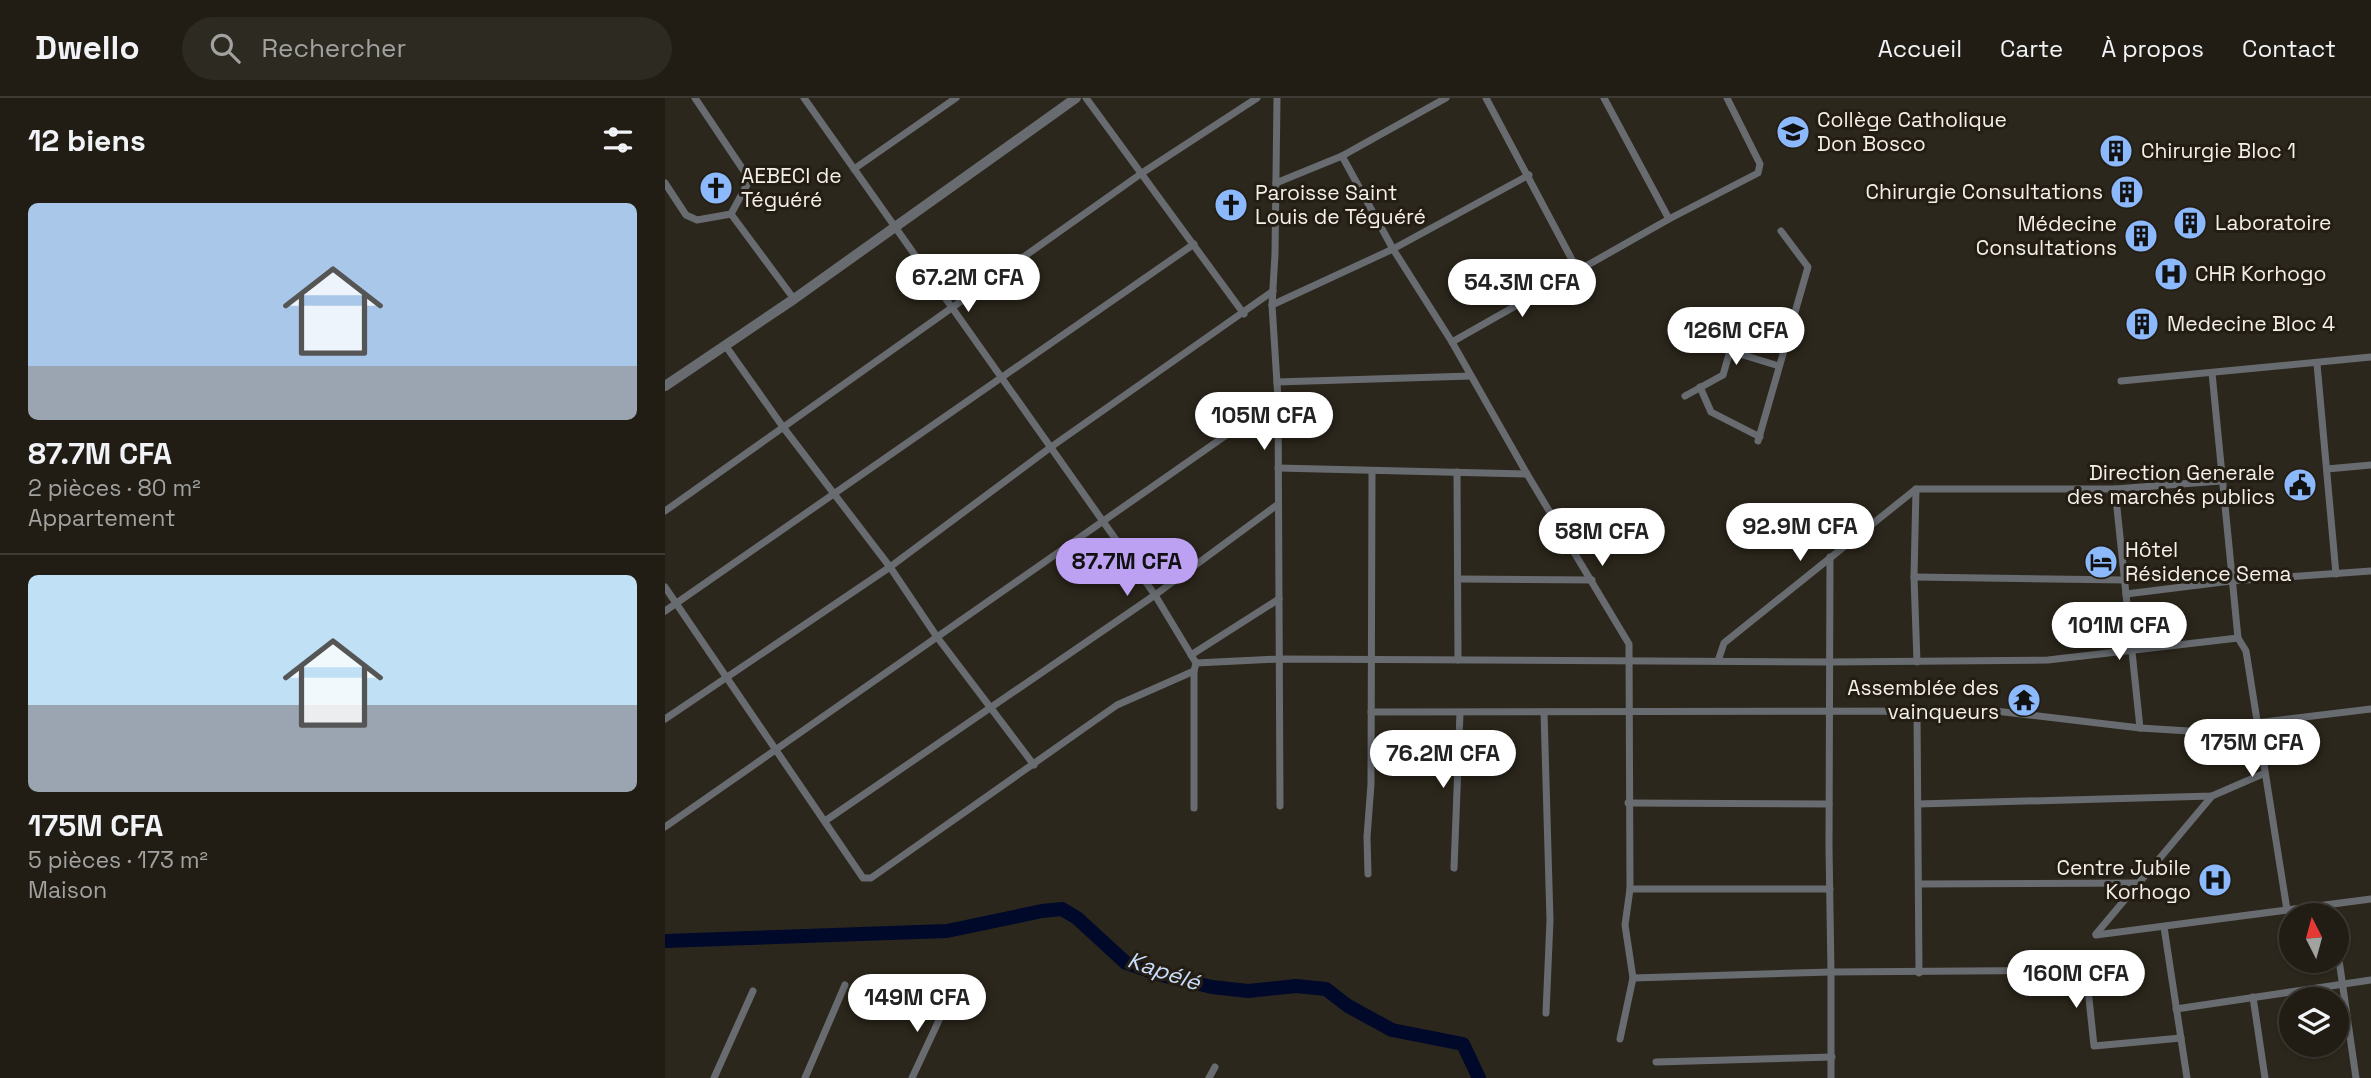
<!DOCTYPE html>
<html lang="fr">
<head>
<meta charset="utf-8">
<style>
  :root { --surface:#211d15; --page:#2d2a22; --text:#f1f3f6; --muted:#a2a2a0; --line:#3e3b34; --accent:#bca0f2 }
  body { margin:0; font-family:"Space Grotesk",sans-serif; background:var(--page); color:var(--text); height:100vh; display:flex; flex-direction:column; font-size:26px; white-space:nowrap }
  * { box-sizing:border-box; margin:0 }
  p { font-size:23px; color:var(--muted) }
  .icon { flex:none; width:38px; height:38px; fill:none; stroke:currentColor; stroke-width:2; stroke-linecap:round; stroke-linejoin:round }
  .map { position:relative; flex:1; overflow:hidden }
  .drawer { display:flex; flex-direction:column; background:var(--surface); width:665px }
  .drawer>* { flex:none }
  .needle { width:46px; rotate:354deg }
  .fabs { position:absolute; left:1614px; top:805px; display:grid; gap:14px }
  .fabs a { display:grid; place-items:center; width:70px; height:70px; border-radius:50%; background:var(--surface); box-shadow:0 2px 5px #0004,0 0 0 2px var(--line); font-size:35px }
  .price { position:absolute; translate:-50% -60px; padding:0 16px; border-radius:24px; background:#fff; color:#222; font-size:23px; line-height:46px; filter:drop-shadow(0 2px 4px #0008) }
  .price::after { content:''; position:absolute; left:50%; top:42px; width:21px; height:16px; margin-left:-10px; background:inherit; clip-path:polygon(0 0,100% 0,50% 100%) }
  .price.on { background:var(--accent); color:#111 }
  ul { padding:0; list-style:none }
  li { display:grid; align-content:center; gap:14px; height:371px; padding:0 28px }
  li+li { border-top:2px solid var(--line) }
  li span { display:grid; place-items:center; height:217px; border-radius:10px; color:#555 }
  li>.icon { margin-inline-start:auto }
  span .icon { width:126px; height:126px; fill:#fffc; stroke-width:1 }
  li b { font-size:30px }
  h2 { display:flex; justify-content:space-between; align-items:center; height:84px; padding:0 28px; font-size:30px }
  header { display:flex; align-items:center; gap:42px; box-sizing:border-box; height:98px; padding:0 35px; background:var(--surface); border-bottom:2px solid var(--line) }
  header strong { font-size:33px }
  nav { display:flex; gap:38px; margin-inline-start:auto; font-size:24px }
  .search { width:490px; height:63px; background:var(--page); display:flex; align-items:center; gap:18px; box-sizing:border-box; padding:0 24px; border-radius:38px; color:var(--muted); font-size:26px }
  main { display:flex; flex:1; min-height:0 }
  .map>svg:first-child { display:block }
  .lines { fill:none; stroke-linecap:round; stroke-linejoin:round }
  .river { stroke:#00092a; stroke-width:14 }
  .minor { stroke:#686c71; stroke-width:7 }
  .tertiary { stroke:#686c71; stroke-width:10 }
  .labels { text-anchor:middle; stroke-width:6; stroke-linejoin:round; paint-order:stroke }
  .poi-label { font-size:21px; fill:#f4f0e9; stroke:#231d13; text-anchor:start }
  .water-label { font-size:23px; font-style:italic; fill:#c8ddfc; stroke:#231d13 }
</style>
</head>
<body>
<header>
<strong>Dwello</strong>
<div class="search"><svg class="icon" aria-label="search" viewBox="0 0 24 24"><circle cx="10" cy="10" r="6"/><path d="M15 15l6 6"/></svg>Rechercher</div>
<nav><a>Accueil</a><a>Carte</a><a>À propos</a><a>Contact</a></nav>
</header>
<main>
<section class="drawer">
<h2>12 biens<svg class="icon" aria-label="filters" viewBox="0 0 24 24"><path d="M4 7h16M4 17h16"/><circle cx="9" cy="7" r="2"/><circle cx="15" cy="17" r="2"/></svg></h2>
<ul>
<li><span style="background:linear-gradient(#a9c7e8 75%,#9aa5b1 0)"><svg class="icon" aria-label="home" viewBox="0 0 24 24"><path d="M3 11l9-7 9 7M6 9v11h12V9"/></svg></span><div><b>87.7M CFA</b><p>2 pièces · 80 m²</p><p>Appartement</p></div></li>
<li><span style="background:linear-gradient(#bfe0f5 60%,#9aa5b1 0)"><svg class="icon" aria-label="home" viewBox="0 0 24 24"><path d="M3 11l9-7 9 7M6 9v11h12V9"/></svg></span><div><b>175M CFA</b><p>5 pièces · 173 m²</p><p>Maison</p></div></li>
</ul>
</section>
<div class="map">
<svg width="1706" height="980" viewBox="0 0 1706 980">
  <rect width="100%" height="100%" fill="#2c271c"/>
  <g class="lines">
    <path class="river" d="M0,843l282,-10 95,-20 20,-2 15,9 49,45 35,12 51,12 36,4 48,-5 30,3 22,17 44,24 71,14 16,34"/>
    <g class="minor">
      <path d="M30,0l53,79 1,4 -18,33 63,85"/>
      <path d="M139,0l351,497 41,68 -2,8v137"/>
      <path d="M421,0l158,216"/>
      <path d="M612,0l-2,156 -3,51 6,94 2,407"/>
      <path d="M821,0l92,173"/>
      <path d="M939,0l65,121"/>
      <path d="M677,58l51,93 59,93 75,132 102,170 1,245 -5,36 8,53 -13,61"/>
      <path d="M189,71l102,-71"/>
      <path d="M0,85l21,32 11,5 34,-6"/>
      <path d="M611,85l66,-27 104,-58"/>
      <path d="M607,207l121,-56 136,-74"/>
      <path d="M787,244l217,-123 89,-46 2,-9 -33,-66"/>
      <path d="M1036,244l78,24"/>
      <path d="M60,247l58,82 107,140 47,70 97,128"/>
      <path d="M1652,266l19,210"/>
      <path d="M1547,275l26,265 8,13 41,259"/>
      <path d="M1456,283l250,-24"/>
      <path d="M612,284l194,-6"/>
      <path d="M1035,289l11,25 49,25"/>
      <path d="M1020,298l38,-21 7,-24"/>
      <path d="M1093,343l50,-174 -27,-36"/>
      <path d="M613,370l249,6"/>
      <path d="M1662,371l44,-4"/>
      <path d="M792,374l1,188"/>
      <path d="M1251,391l-2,88 3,85"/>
      <path d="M1450,391l25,239"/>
      <path d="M0,413l477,-338 115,-75"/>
      <path d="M1165,459l-1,290 2,125v106"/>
      <path d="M1249,479l211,3"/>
      <path d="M794,481l133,1"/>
      <path d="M0,489l198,291h8l246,-173 77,-34"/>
      <path d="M1461,496l105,-13 140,-10"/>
      <path d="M0,513l529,-367"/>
      <path d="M526,557l88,-56"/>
      <path d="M1053,563l6,-18 192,-154h199l106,-8"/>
      <path d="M531,565l83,-4 552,3 217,-2 190,-22"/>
      <path d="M706,614l624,-1 145,17 49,3 182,-22"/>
      <path d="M879,614l6,208 -4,93"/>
      <path d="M1252,614l2,261"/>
      <path d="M0,621l225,-152 161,-120 222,-156"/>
      <path d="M963,705l201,1"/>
      <path d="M1253,706l294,-8 53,-23"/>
      <path d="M160,723l330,-226 122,-90"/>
      <path d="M0,729l613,-428"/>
      <path d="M789,770l6,-155"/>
      <path d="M703,776l-1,-37 4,-53 1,-312"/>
      <path d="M1254,786l222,-1"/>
      <path d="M965,791h200"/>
      <path d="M1499,829l23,151"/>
      <path d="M1431,836l116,-138"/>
      <path d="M1431,837l275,-36"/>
      <path d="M1671,841l20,139"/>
      <path d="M968,880l198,-6 255,-2 8,76 87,-8"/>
      <path d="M1588,899l12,81"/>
      <path d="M1511,911l195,-29"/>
      <path d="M991,964l176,-5"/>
      <path d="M49,980l39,-87"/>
      <path d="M140,980l40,-93"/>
      <path d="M247,980l35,-75"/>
      <path d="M544,980l6,-11"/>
    </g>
    <path class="tertiary" d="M0,288l129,-87 282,-201"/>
  </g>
  <defs>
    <symbol id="school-disc" viewBox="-11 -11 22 22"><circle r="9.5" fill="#8bb9fc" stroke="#231d13"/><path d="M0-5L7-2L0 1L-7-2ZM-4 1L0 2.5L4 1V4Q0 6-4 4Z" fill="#111"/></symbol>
    <symbol id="building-disc" viewBox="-11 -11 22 22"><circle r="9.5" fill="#8bb9fc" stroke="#231d13"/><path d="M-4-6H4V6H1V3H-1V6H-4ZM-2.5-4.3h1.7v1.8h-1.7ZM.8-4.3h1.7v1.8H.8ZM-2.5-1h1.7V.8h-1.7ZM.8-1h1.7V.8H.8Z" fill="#111"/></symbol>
    <symbol id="church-disc" viewBox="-11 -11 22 22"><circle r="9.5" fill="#8bb9fc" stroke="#231d13"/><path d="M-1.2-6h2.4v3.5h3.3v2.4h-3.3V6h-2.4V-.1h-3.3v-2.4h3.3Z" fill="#111"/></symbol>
    <symbol id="hospital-disc" viewBox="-11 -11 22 22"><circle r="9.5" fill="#8bb9fc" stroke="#231d13"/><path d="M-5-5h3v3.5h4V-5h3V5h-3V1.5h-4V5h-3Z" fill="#111"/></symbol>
    <symbol id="civic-disc" viewBox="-11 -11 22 22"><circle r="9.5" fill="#8bb9fc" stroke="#231d13"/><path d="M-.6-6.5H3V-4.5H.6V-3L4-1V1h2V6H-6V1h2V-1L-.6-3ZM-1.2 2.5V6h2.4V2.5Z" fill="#111"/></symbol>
    <symbol id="hotel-disc" viewBox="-11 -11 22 22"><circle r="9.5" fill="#8bb9fc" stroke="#231d13"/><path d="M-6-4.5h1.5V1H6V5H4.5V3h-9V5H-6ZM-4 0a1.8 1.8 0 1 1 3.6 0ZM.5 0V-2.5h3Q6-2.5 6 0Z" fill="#111"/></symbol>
    <symbol id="temple-disc" viewBox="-11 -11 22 22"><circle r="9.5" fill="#8bb9fc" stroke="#231d13"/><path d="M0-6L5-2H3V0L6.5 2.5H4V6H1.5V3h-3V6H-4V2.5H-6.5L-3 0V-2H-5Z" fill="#111"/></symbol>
  </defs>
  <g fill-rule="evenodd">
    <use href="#school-disc" x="1109" y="15" width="38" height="38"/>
    <use href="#building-disc" x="1432" y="34" width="38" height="38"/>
    <use href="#church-disc" x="32" y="71" width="38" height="38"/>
    <use href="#building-disc" x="1443" y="75" width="38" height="38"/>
    <use href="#church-disc" x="547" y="88" width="38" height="38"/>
    <use href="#building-disc" x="1506" y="106" width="38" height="38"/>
    <use href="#building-disc" x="1457" y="119" width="38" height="38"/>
    <use href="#hospital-disc" x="1487" y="157" width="38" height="38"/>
    <use href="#building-disc" x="1458" y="207" width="38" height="38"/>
    <use href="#civic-disc" x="1616" y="368" width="38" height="38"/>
    <use href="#hotel-disc" x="1417" y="445" width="38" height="38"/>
    <use href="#temple-disc" x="1340" y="583" width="38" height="38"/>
    <use href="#hospital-disc" x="1531" y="763" width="38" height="38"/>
  </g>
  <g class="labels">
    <g class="poi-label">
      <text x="1152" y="29">Collège Catholique<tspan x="1152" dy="24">Don Bosco</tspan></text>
      <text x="1476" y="60">Chirurgie Bloc 1</text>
      <text x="76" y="85">AEBECI de<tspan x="76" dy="24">Téguéré</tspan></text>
      <text x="1438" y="101" text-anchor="end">Chirurgie Consultations</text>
      <text x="590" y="102">Paroisse Saint<tspan x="590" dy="24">Louis de Téguéré</tspan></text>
      <text x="1550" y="132">Laboratoire</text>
      <text x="1452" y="133" text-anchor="end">Médecine<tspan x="1452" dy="24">Consultations</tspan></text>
      <text x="1530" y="183">CHR Korhogo</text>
      <text x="1502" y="233">Medecine Bloc 4</text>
      <text x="1610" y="382" text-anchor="end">Direction Generale<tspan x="1610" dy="24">des marchés publics</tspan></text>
      <text x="1460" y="459">Hôtel<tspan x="1460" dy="24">Résidence Sema</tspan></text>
      <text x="1334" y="597" text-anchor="end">Assemblée des<tspan x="1334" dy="24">vainqueurs</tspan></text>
      <text x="1526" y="777" text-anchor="end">Centre Jubile<tspan x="1526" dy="24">Korhogo</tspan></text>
    </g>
    <g class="water-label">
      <text transform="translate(499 873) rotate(19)" y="8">Kapélé</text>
    </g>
  </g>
</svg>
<div class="fabs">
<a><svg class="needle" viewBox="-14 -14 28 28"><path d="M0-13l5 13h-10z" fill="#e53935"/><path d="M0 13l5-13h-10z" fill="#a2a2a0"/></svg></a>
<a><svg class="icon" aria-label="layers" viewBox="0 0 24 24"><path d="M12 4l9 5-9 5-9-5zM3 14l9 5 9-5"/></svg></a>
</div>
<b class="price" style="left:303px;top:216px">67.2M CFA</b>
<b class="price" style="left:857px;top:221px">54.3M CFA</b>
<b class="price" style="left:1071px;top:269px">126M CFA</b>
<b class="price" style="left:599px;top:354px">105M CFA</b>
<b class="price" style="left:1135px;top:465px">92.9M CFA</b>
<b class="price" style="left:937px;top:470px">58M CFA</b>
<b class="price on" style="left:462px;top:500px">87.7M CFA</b>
<b class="price" style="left:1454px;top:564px">101M CFA</b>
<b class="price" style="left:1587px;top:681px">175M CFA</b>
<b class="price" style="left:778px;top:692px">76.2M CFA</b>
<b class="price" style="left:1411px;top:912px">160M CFA</b>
<b class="price" style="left:252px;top:936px">149M CFA</b>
</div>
</main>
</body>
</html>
